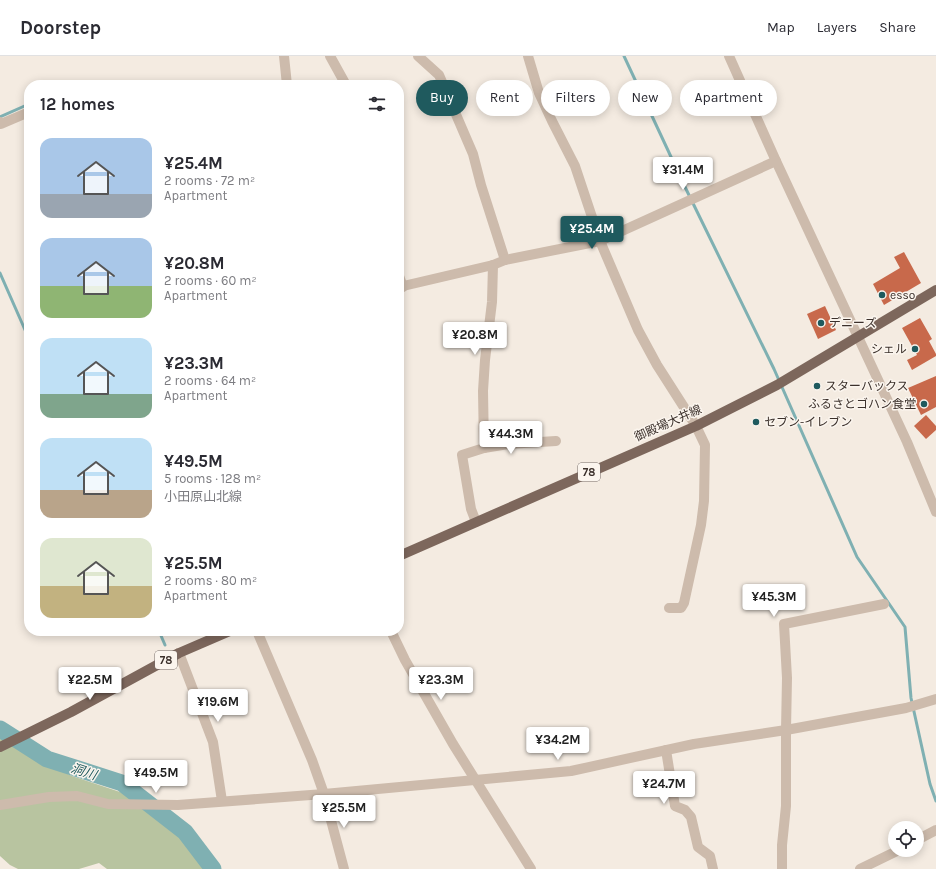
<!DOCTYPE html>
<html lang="en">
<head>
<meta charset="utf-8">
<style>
  :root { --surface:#fff; --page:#f7f7f7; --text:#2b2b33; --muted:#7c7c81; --line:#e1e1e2; --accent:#1f5a5e }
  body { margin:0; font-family:Karla,"Noto Sans JP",sans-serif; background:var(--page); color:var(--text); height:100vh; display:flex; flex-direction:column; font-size:15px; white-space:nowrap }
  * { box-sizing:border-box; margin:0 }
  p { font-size:13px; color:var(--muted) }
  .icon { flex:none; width:22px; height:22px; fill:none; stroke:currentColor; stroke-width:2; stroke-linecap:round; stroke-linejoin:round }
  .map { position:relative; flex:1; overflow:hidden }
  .panel { position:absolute; left:24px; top:24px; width:380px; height:556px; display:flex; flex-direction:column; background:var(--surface); border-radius:16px; box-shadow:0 2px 10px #0003 }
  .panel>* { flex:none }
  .banner { position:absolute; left:416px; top:24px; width:380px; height:36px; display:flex; gap:8px }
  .controls { position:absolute; left:888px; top:765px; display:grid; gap:8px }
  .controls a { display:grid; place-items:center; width:36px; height:36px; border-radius:50%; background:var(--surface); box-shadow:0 2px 10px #0003; font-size:20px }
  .price { position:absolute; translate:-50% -34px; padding:0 9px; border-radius:4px; background:#fff; color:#222; font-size:13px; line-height:26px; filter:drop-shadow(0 1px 2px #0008) }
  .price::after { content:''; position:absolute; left:50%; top:24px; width:12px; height:9px; margin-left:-6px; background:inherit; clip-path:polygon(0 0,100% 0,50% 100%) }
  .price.on { background:var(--accent); color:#fff }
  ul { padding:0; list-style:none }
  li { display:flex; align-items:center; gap:12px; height:100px; padding:0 16px }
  li span { display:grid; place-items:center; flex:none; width:112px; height:80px; border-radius:12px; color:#555 }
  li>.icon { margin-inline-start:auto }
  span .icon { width:48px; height:48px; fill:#fffc; stroke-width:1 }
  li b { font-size:17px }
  h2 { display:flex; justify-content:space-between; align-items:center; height:48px; padding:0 16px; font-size:17px }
  .pill { padding:0 14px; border-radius:18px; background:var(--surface); box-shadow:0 2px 10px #0003; font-size:14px; line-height:36px }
  .pill.on { background:var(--accent); color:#fff }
  header { display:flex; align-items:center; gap:24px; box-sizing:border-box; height:56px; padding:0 20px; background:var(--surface); border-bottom:1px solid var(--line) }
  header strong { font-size:19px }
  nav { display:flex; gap:22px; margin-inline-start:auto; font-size:14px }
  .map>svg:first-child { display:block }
  .green { fill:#b8c4a0 }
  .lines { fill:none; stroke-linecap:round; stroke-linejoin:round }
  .stream { stroke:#7fb0b2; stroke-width:3 }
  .river { stroke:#7fb0b2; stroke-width:17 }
  .building { fill:#c8694b }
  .minor { stroke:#cdbbac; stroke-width:10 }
  .major { stroke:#7d675c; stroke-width:10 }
  .poi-dot { fill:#1f5a5e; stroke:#fbf5ee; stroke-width:1.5 }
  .labels { text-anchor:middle; stroke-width:3; stroke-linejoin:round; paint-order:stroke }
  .shield { fill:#fbf5ee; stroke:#756b66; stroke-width:1 }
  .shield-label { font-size:11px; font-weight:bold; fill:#3b302b }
  .poi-label { font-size:12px; fill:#3b302b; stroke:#fbf5ee; text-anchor:start }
  .street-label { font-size:12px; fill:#3b302b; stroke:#fbf5ee }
  .water-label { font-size:13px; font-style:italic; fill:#1f5a5e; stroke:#fbf5ee }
</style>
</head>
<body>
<header>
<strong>Doorstep</strong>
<nav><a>Map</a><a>Layers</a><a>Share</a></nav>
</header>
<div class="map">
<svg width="936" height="813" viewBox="0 0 936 813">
  <rect width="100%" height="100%" fill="#f4ebe1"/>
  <path class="green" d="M0,680l37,24 35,16 54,18 58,45 23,30h-100l-8,-6 -20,6h-61l-8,-4 -10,-9z"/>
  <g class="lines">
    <g class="stream">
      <path d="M624,0l62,133 88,180 83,188 48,70 6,71 19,86 6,17"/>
      <path d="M0,61l29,-13"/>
      <path d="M0,217l29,66"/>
      <path d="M159,575l6,14"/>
    </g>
    <path class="river" d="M0,673l47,30 75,24 63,49 28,37"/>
  </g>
  <g class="building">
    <path d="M904,196l17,31 -37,22 -11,-21 27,-16 -6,-11z"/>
    <path d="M825,250l11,24 -18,9 -11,-25z"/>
    <path d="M920,262l12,21 -3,2 7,13v2l-24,14 -5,-10 10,-5 -15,-27z"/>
    <path d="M936,320v31l-15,8 -13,-27z"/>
    <path d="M926,359l10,11v4l-10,9 -12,-13z"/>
  </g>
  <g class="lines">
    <g class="minor">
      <path d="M284,0l3,29"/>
      <path d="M330,0l16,29"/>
      <path d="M418,0l21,19 34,79 8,31 24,75"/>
      <path d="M528,0l11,37 13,28 23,45 25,75 38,89 19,35 39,61 9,19 -1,56 -3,24 -17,78 -3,5h-12"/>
      <path d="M729,0l47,105 131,281 29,70"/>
      <path d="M0,66l1,2 28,-12"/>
      <path d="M399,220l4,11"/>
      <path d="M399,231l94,-22 12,-5 95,-19 176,-80"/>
      <path d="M484,392l-1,-57 2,-31 7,-58 1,-37"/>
      <path d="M476,466l-5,-13 -9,-54 22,-7 24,-4 48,-3"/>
      <path d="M257,575l55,129 12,34 20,75"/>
      <path d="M391,575l14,29 48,84 78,125"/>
      <path d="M179,597l34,89 9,59"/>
      <path d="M82,631l22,6"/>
      <path d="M666,694l9,56 10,4 6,7 7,30 12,9 3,13"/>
      <path d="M0,749l49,-8 28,-1 31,8 70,1 146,-11 247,-23 123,-27 92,-14 120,-22 30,-9"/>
      <path d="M917,784l19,-10"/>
      <path d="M782,813v-24l4,-39v-76l1,-52 -3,-54 100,-20"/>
      <path d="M860,813l39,-19"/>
    </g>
    <g class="major">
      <path d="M399,500l297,-130 81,-41 159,-95"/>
      <path d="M0,691l71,-35 108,-59 51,-22"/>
    </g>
  </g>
  <g class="poi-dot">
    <circle cx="882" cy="239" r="4"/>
    <circle cx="821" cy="267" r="4"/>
    <circle cx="915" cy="293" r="4"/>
    <circle cx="817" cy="330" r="4"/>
    <circle cx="924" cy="348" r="4"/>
    <circle cx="756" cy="366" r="4"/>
  </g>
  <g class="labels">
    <g class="shield">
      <rect x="578" y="407" width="22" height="18" rx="3"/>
      <rect x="155" y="595" width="22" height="18" rx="3"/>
    </g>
    <g class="shield-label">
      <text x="589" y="420">78</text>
      <text x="166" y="608">78</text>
    </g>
    <g class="poi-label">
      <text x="890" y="243">esso</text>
      <text x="829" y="271">デニーズ</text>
      <text x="907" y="297" text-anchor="end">シェル</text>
      <text x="825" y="334">スターバックス</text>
      <text x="916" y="352" text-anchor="end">ふるさとゴハン食堂</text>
      <text x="764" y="370">セブン-イレブン</text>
    </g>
    <g class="street-label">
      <text transform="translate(668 367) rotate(-24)" y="4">御殿場大井線</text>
    </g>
    <g class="water-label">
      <text transform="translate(84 715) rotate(18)" y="5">洞川</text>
    </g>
  </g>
</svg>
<div class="controls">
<a><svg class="icon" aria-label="locate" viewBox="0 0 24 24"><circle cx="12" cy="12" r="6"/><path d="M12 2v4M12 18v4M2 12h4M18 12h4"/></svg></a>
</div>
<b class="price" style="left:683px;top:135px">¥31.4M</b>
<b class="price on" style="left:592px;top:194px">¥25.4M</b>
<b class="price" style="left:475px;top:300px">¥20.8M</b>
<b class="price" style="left:511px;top:399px">¥44.3M</b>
<b class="price" style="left:774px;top:562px">¥45.3M</b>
<b class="price" style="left:90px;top:645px">¥22.5M</b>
<b class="price" style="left:441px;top:645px">¥23.3M</b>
<b class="price" style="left:218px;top:667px">¥19.6M</b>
<b class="price" style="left:558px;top:705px">¥34.2M</b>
<b class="price" style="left:156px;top:738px">¥49.5M</b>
<b class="price" style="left:664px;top:749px">¥24.7M</b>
<b class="price" style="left:344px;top:773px">¥25.5M</b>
<div class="banner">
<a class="pill on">Buy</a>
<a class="pill">Rent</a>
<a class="pill">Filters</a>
<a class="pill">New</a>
<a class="pill">Apartment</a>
</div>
<section class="panel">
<h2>12 homes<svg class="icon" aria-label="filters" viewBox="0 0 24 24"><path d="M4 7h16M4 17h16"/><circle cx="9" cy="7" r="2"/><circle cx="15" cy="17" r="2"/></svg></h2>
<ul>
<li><span style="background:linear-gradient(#a9c7e8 70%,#9aa5b1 0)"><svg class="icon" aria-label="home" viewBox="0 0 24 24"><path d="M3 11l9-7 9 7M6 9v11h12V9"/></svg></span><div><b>¥25.4M</b><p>2 rooms · 72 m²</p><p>Apartment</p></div></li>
<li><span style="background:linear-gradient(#a9c7e8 60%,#8fb573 0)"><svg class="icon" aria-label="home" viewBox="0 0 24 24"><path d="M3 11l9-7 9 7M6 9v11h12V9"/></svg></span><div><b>¥20.8M</b><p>2 rooms · 60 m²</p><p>Apartment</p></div></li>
<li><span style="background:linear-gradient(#bfe0f5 70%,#7fa58c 0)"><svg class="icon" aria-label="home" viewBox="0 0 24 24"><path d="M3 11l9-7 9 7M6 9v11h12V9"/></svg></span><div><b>¥23.3M</b><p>2 rooms · 64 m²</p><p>Apartment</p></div></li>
<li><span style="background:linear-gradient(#bfe0f5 65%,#b9a48a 0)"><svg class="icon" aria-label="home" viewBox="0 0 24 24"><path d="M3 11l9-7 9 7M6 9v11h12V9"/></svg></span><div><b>¥49.5M</b><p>5 rooms · 128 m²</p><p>小田原山北線</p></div></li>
<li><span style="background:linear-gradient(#dfe7d0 60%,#c2b280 0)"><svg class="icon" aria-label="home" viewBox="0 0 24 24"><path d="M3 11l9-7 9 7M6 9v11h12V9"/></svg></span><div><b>¥25.5M</b><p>2 rooms · 80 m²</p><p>Apartment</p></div></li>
</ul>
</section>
</div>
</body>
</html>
